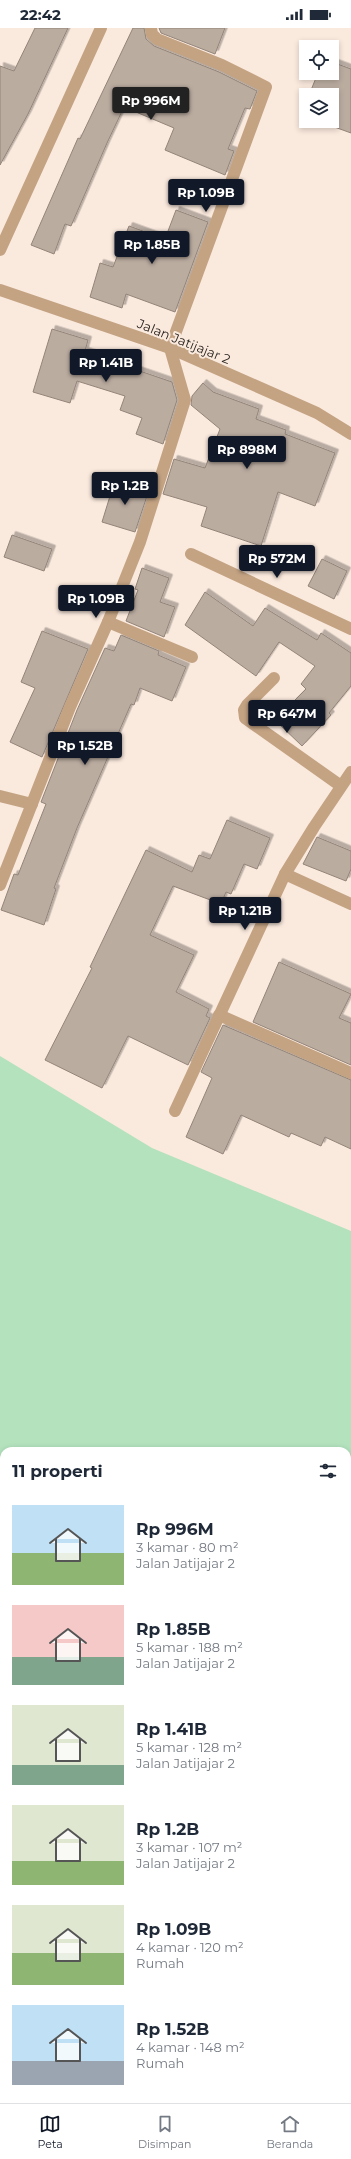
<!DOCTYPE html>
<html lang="id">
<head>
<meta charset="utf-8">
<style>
  :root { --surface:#fff; --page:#f6f6f7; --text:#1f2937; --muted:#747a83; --line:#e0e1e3; --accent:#111827 }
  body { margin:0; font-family:Montserrat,sans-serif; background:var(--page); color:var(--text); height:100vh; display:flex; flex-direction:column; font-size:15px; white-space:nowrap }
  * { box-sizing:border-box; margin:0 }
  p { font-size:13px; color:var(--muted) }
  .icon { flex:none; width:22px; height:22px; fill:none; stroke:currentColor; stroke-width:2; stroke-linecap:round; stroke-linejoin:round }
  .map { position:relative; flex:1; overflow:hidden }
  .drawer { position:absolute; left:0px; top:1419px; width:351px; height:656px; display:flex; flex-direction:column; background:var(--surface); border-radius:12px 12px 0 0; box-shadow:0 2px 6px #0003 }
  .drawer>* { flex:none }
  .buttons { position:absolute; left:299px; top:12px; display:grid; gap:8px }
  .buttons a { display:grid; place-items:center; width:40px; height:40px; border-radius:0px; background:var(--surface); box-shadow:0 2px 6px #0003; font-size:20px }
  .price { position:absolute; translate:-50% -34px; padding:0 9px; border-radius:4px; background:var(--accent); color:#fff; font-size:13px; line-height:26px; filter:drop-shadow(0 1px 2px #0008) }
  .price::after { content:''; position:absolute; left:50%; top:24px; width:12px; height:9px; margin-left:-6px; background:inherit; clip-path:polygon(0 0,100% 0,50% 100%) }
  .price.current { background:#222; color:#fff }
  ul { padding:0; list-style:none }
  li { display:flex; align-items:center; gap:12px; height:100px; padding:0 12px }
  li span { display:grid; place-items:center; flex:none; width:112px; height:80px; border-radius:0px; color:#555 }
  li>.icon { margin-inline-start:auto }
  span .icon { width:48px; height:48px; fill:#fffc; stroke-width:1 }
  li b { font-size:17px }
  h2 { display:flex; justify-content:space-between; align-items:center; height:48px; padding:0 12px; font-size:17px }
  .status { display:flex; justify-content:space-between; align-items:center; height:28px; padding:0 20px; background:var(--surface); direction:ltr }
  .status svg { height:11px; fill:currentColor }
  .dock { display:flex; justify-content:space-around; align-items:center; height:56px; border-top:1px solid var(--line); background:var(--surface); font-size:11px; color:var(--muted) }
  .dock a { display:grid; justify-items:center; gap:2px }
  .dock .current { color:var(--accent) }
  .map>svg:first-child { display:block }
  .green { fill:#b3e2bd }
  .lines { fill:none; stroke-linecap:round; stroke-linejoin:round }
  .stream { stroke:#7890bc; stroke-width:7 }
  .building { fill:#bbaca0; stroke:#938479; filter:url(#shadow) }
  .minor { stroke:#c4a383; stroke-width:12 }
  .tertiary { stroke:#c4a383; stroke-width:12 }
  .labels { text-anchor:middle; stroke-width:4; stroke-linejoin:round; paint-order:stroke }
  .street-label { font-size:13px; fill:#2a2420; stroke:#fae9dd }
</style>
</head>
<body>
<div class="status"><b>22:42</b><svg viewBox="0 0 49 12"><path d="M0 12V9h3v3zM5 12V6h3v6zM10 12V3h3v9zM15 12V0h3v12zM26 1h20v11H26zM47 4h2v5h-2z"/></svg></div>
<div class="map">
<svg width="351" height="2075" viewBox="0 0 351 2075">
  <defs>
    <filter id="shadow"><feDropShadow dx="3.5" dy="-3.5" stdDeviation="0" flood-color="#0004"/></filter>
  </defs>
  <rect width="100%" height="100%" fill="#fae9dd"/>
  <path class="green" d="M0,1028l152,92 199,83v303l-4,-1v-82h-343v454l-4,1z"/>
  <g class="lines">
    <g class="stream">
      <path d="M347,1990l4,2"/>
      <path d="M0,2064l4,-4"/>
    </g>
  </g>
  <g class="building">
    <path d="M35,0h33l-40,86 -28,51v-99l14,5z"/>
    <path d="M133,0h11l2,11 8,7 65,26 38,19 -7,18 -5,-1 -17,41 6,2 -9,24 -60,-25 9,-22 -50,-21 -17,36 -36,83 -6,-2 -11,30 -23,-9 47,-107 2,1z"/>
    <path d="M159,0h66l-10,26 -54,-21z"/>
    <path d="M332,34l19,7v64l-33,-12h14v-26h-23l9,-22h14z"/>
    <path d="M176,182l32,12 -33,90 -49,-18 -4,14 -32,-11 10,-34 13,4 16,-41 36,13z"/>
    <path d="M52,301l36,11 -3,11 47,15 -1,2 41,14 5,18 -14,44 -27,-10 6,-16 -22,-8 5,-14 -48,-15 -7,22 -37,-11z"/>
    <path d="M203,355l10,9 46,17 -3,10 30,11 -1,4 50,19 -20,53 -37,-14 -17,54 -60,-20 6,-19 -44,-13 11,-35 31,9 15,-39 -29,-24 1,-9z"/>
    <path d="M115,452l34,10 -14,42 -33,-10z"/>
    <path d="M12,507l40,14 -8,22 -40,-14z"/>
    <path d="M322,531l25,12 -13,28 -26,-13z"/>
    <path d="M142,540l27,10 -9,24 15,5 -11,30 -38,-16 12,-31 -3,-1z"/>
    <path d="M205,564l48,34 12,-18 52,32 4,-7 30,20v33l-22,27 2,2 -29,31 -26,-25 11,-12 6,3 4,-7 -4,-3 13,-13 -5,-5 14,-18 -36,-24 -23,34 -71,-51z"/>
    <path d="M42,603l46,18 -46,108 -32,-15 25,-54 -14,-6z"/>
    <path d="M121,607l38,16 -1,4 28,12 -14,34 -32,-13 -6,17 -3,-1 -54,124 -23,60 2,1 -12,36 -43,-15 13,-36 4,1 28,-71 -5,-2 36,-92 28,-62 9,3z"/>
    <path d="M227,792l43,18 -13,31 -13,-5 -13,30 -5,-2 -5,12 -48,-18 -23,49 44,20 -18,37 33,17 -3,7 4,2 -22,47 -60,-29 -26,52 -57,-28 47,-92 -2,-1 56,-117 46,22 7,-17 11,4z"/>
    <path d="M317,809l34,14v18l-5,12 -43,-17z"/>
    <path d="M279,934l72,32 -12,24 12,5v42l-98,-43z"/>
    <path d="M223,997l128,55v69l-26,-12 -4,9 -30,-13 -2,4 -48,-22 -18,39 -37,-17 26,-59 -11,-6z"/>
  </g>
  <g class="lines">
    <g class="minor">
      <path d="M0,222l101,-222"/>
      <path d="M191,526l160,75"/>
      <path d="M108,594l84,35"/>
      <path d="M274,650l-27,27 -3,5 1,8 96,68"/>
      <path d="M0,768l32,8"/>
      <path d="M285,846l66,30"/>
      <path d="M0,857l70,-178 38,-85 32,-80 45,-142 -15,-52 96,-261 -44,-22 -65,-26 -5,-5 -1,-6"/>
      <path d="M219,987l132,58"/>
      <path d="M175,1083l110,-237 29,-47 37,-55"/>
    </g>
    <path class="tertiary" d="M0,262l170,58 147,65 34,21"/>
  </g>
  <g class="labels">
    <g class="street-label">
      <text transform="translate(184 313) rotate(22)" y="5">Jalan Jatijajar 2</text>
    </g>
  </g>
</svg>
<div class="buttons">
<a><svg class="icon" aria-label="locate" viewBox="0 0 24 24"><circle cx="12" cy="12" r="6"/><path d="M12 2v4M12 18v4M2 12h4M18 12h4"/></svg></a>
<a><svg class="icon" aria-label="layers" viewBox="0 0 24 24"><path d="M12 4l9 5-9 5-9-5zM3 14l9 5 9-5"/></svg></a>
</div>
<b class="price current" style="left:151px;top:93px">Rp 996M</b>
<b class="price" style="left:206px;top:185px">Rp 1.09B</b>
<b class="price" style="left:152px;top:237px">Rp 1.85B</b>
<b class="price" style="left:106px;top:355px">Rp 1.41B</b>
<b class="price" style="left:247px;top:442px">Rp 898M</b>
<b class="price" style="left:125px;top:478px">Rp 1.2B</b>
<b class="price" style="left:277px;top:551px">Rp 572M</b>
<b class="price" style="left:96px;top:591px">Rp 1.09B</b>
<b class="price" style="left:287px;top:706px">Rp 647M</b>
<b class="price" style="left:85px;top:738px">Rp 1.52B</b>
<b class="price" style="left:245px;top:903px">Rp 1.21B</b>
<section class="drawer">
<h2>11 properti<svg class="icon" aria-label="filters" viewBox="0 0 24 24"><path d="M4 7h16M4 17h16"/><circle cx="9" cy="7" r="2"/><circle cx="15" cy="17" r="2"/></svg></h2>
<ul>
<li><span style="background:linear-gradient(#bfe0f5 60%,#8fb573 0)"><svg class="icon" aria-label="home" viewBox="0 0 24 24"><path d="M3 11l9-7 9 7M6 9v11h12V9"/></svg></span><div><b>Rp 996M</b><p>3 kamar · 80 m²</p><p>Jalan Jatijajar 2</p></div></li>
<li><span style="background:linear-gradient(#f6c9c9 65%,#7fa58c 0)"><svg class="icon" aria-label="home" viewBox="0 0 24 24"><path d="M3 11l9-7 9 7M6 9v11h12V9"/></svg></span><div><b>Rp 1.85B</b><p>5 kamar · 188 m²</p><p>Jalan Jatijajar 2</p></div></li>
<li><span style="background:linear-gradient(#dfe7d0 75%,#7fa58c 0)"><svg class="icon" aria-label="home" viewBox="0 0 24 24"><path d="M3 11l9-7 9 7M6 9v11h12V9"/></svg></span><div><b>Rp 1.41B</b><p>5 kamar · 128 m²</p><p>Jalan Jatijajar 2</p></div></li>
<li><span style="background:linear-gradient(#dfe7d0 70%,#8fb573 0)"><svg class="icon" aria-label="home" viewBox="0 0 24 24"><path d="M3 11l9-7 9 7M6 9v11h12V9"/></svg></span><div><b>Rp 1.2B</b><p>3 kamar · 107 m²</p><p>Jalan Jatijajar 2</p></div></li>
<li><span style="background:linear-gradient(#dfe7d0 60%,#8fb573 0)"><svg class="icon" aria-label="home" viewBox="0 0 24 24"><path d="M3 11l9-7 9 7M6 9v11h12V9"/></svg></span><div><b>Rp 1.09B</b><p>4 kamar · 120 m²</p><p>Rumah</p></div></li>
<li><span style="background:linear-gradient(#bfe0f5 70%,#9aa5b1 0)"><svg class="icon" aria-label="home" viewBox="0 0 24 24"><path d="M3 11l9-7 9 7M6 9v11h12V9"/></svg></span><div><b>Rp 1.52B</b><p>4 kamar · 148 m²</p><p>Rumah</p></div></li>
</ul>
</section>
</div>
<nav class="dock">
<a class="current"><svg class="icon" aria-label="map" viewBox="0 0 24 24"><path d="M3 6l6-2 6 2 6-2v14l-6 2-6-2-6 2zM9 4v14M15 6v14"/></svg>Peta</a>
<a><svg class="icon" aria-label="saved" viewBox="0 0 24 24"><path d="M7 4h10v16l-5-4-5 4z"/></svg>Disimpan</a>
<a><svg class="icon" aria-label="home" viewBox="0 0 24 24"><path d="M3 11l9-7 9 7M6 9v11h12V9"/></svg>Beranda</a>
</nav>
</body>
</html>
